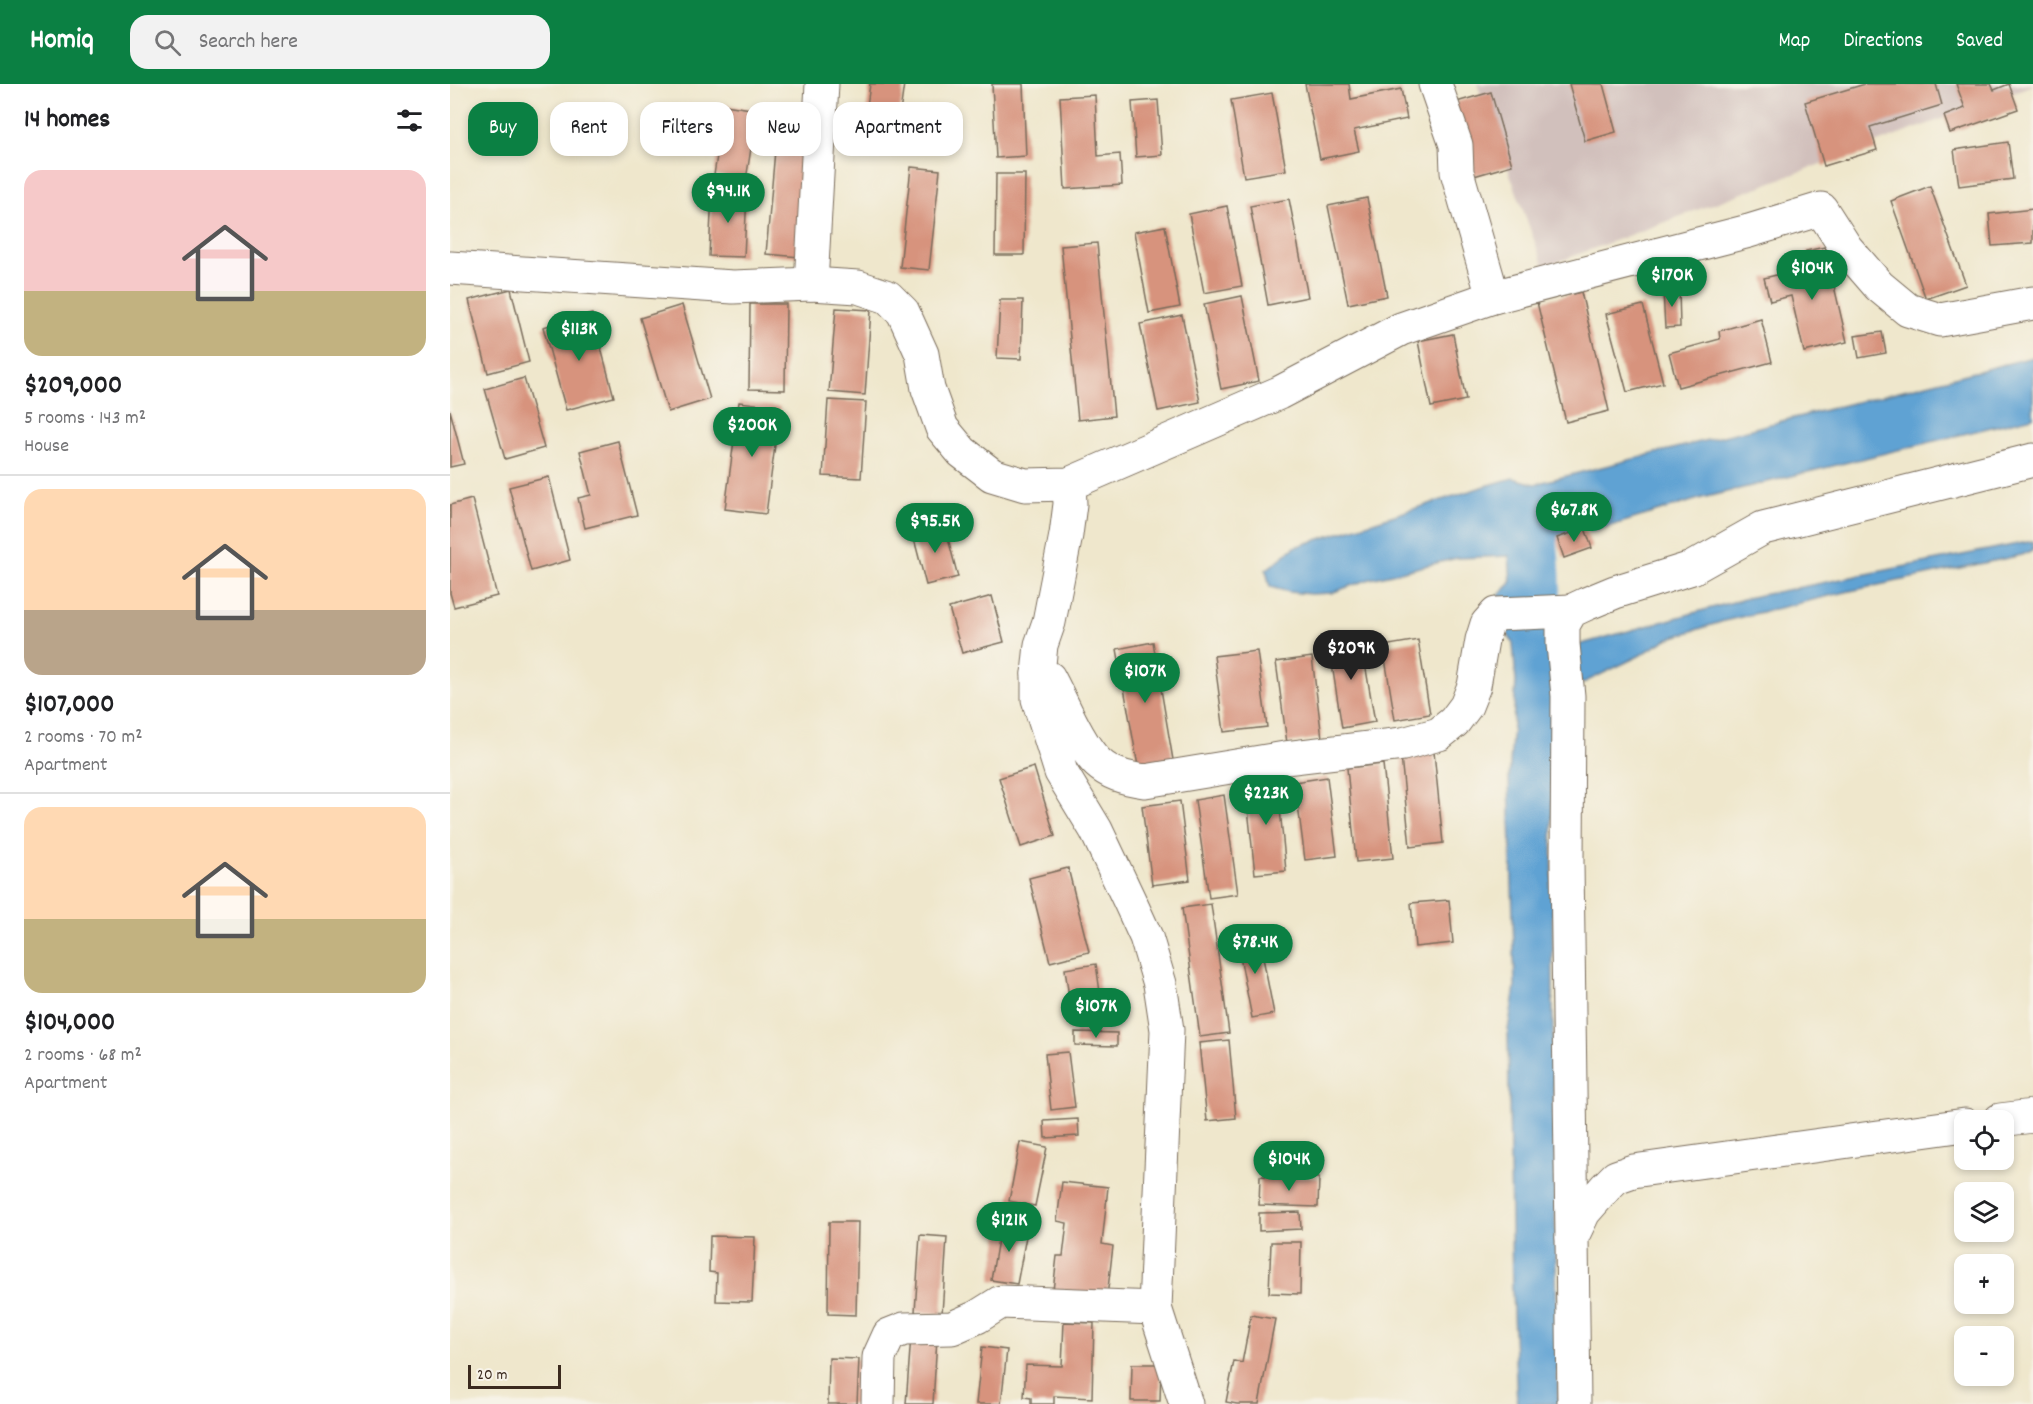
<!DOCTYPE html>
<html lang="en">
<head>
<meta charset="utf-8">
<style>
  :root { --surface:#fff; --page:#f2f2f2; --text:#202124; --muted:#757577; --line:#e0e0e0; --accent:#0b8043 }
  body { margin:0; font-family:Dekko,sans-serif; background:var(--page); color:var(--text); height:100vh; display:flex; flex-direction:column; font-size:22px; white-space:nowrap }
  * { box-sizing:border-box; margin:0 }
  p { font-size:20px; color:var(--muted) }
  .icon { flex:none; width:33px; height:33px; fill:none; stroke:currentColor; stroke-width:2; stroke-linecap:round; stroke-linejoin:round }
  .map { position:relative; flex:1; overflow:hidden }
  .drawer { display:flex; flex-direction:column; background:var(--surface); width:450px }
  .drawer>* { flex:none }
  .guide { position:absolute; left:18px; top:18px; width:570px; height:54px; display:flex; gap:12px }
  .controls { position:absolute; left:1504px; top:1026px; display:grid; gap:12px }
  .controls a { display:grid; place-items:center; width:60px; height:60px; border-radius:12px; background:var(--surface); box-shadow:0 3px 9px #0003; font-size:30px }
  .scale { position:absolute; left:18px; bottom:15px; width:93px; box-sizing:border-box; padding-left:6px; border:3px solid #3b2a1e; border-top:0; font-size:16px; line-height:21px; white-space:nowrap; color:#3b2a1e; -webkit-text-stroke:4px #f7f3e8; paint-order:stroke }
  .price { position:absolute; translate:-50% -51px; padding:0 14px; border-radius:21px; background:var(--accent); color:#fff; font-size:20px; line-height:39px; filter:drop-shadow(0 2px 3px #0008) }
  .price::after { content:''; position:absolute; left:50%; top:36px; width:18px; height:14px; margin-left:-9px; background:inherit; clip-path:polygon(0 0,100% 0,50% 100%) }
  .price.current { background:#222; color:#fff }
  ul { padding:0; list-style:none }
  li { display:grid; align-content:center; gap:12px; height:318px; padding:0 24px }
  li+li { border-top:2px solid var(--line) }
  li span { display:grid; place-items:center; height:186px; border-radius:18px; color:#555 }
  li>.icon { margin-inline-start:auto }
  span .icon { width:108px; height:108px; fill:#fffc; stroke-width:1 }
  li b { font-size:26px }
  h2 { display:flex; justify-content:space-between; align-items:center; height:72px; padding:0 24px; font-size:26px }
  .tag { padding:0 21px; border-radius:18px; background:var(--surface); box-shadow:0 3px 9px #0003; font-size:21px; line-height:54px }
  .tag.current { background:var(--accent); color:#fff }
  header { display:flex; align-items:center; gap:36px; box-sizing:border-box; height:84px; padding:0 30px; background:var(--accent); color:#fff }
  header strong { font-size:28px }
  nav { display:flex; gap:33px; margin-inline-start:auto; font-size:21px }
  .search { width:420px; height:54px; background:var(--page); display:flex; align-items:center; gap:15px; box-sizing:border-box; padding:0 21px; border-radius:18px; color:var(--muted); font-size:22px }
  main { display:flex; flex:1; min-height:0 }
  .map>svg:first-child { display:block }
  .industrial { fill:#d1c0bc }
  .water { fill:#5ea2d3; stroke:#4c6678; stroke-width:1.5 }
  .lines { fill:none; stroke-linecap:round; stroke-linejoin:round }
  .canal { stroke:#5ea2d3; stroke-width:33 }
  .building { fill:#d7937d }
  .street-casing { stroke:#7a6c5b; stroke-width:35 }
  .street { stroke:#fff; stroke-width:33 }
</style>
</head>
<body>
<header>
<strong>Homiq</strong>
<div class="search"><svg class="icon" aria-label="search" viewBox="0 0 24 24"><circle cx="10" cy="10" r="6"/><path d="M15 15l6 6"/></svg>Search here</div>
<nav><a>Map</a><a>Directions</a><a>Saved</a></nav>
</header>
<main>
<section class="drawer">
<h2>14 homes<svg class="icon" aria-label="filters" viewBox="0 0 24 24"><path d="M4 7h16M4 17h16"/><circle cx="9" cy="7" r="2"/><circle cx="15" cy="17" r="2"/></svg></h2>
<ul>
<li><span style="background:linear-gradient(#f6c9c9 65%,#c2b280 0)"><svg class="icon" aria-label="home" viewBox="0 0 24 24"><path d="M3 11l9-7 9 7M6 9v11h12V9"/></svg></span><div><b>$209,000</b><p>5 rooms · 143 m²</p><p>House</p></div></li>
<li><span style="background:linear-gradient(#ffd9b3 65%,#b9a48a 0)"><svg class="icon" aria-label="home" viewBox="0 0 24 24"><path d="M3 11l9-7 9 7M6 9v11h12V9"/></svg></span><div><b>$107,000</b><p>2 rooms · 70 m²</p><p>Apartment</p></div></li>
<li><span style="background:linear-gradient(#ffd9b3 60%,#c2b280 0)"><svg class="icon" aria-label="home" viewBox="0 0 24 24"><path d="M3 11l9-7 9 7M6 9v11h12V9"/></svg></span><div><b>$104,000</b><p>2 rooms · 68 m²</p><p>Apartment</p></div></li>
</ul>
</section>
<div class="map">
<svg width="1583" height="1320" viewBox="0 0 1583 1320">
  <rect width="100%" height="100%" fill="#f7f3e8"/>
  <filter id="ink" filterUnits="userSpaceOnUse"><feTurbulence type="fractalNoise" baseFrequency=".0167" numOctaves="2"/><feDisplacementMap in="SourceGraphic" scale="12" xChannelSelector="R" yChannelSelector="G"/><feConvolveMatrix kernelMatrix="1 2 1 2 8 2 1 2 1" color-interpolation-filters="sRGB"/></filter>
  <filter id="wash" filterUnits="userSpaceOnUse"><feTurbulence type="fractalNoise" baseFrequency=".008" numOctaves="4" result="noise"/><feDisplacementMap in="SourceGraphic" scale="24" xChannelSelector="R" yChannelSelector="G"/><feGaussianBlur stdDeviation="1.35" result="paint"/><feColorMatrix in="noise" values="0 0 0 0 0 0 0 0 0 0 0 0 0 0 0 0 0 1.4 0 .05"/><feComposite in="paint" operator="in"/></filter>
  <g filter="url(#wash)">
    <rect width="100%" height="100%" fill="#efe7cc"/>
    <path class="industrial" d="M1027,0h556v1l-489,182z"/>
    <g class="water">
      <path d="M1583,273v60l-331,81 -111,34 -5,-6 -33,11 -25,14 8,19 2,34 -33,2 -7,-10 13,-13 -2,-27 -52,2 -90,22 -36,13 -20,1 -22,-2 -19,-5 -4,-17 29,-23 184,-59 34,-10 22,6z"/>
      <path d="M1583,457v9l-11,5 -172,36 -126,30 -57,18 -28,17 -58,28 -14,-36 184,-51z"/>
      <path d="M1093,540l3,35 11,18 -5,24 1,345 5,358h-41l-5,-115 -4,-259 7,-43 -6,-208 7,-97 -3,-39 -10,-16z"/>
    </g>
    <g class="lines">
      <path class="canal" d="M1088,417l6,74 1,110"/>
    </g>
    <g id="blocks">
      <g class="building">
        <path d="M420,0h34l-8,57 -33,-5z"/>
        <path d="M542,0h31l3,72 -30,2z"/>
        <path d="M855,0h44l2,15 50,-10 6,30 -53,11 5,21 -39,8z"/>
        <path d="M1119,0h34l13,48 -31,9z"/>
        <path d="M1415,0h71l6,21 -72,22 7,23 -53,16 -19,-64z"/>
        <path d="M1506,0h35l3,6 15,-6 9,25 -68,24 -6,-17 21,-8z"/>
        <path d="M1041,8l21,73 -38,11 -21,-73z"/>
        <path d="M822,9l14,77 -42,7 -13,-77z"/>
        <path d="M645,11l3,61 22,-2 2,31 -57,4 -5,-92z"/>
        <path d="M708,16l4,55 -26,2 -4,-55z"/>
        <path d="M329,20l34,3 -13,150 -34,-3z"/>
        <path d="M275,21l32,5 -11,70 -32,-5z"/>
        <path d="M1558,58l5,37 -54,7 -5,-36z"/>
        <path d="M461,83l29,3 -11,100 -29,-3z"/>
        <path d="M546,90h29l-1,81h-29z"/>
        <path d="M1480,102l36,99 -40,14 -35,-98z"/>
        <path d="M262,108l35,1 -3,64 -35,-1z"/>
        <path d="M917,114l20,98 -39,8 -20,-98z"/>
        <path d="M839,115l19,98 -40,8 -18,-99z"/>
        <path d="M777,122l15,80 -38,7 -15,-79z"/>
        <path d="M1583,125v34l-41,3 -3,-32z"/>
        <path d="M715,142l15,81 -31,6 -15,-81z"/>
        <path d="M647,159l17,173 -36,4 -17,-174z"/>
        <path d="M1375,163l22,95 -43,10 -13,-56 -21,5 -6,-23 45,-11 -3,-16z"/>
        <path d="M61,205l18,73 -41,11 -19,-73z"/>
        <path d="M1229,205l1,38 -15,1 -2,-38z"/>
        <path d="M1131,208l28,119 -43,11 -29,-120z"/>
        <path d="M792,212l17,85 -38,8 -17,-85z"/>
        <path d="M550,216h23l-2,59 -24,-1z"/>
        <path d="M300,220h36l-1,86 -36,-1z"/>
        <path d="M232,221l28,94 -42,13 -28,-94z"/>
        <path d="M1193,221l20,78 -36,9 -21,-78z"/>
        <path d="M386,224l35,2 -6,85 -36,-3z"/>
        <path d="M142,230l22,83 -48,13 -23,-83z"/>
        <path d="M732,231l18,87 -42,9 -18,-87z"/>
        <path d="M1311,235l11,43 -94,25 -9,-34 51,-14 -1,-8z"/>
        <path d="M1432,248l4,21 -27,5 -4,-22z"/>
        <path d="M1003,250l13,66 -35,7 -13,-66z"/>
        <path d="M74,294l20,70 -39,11 -20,-70z"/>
        <path d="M378,316l38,2 -5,76 -38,-2z"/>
        <path d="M289,318l41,5 -14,107 -41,-5z"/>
        <path d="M0,326l14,54 -14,3z"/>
        <path d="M168,357l19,74 -52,13 -7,-30 13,-3 -11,-44z"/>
        <path d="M99,393l21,83 -39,11 -22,-84z"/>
        <path d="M22,415l25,97 -43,11 -4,-14v-88z"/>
        <path d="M494,439l14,54 -32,8 -14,-54z"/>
        <path d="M1135,444l7,20 -28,10 -7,-20z"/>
        <path d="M542,512l12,46 -42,11 -13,-45z"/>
        <path d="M910,550l15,88 -33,6 -14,-89z"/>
        <path d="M968,556l12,74 -35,6 -12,-74z"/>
        <path d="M703,558l20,118 -35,6 -21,-117z"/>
        <path d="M807,567l10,76 -43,5 -10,-76z"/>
        <path d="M862,573l10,81 -35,5 -11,-81z"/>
        <path d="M984,668l9,91 -33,4 -9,-91z"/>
        <path d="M933,680l10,94 -37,4 -9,-94z"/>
        <path d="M584,683l21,69 -34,11 -22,-69z"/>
        <path d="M877,693l10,79 -32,4 -10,-78z"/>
        <path d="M827,694l9,93 -31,3 -10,-93z"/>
        <path d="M774,711l14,99 -29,4 -14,-98z"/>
        <path d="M730,717l10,79 -38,5 -10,-79z"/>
        <path d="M618,784l21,84 -39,10 -21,-84z"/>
        <path d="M999,816l4,43 -38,4 -4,-44z"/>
        <path d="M761,820l18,129 -29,4 -18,-129z"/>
        <path d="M808,848l16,82 -22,4 -16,-82z"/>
        <path d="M646,880l8,56 -31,5 -8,-56z"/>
        <path d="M625,948l42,1v13l-42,-1z"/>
        <path d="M779,956l7,78 -29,3 -8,-78z"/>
        <path d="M618,968l7,55 -24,3 -6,-56z"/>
        <path d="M628,1035l1,17 -34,2 -1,-17z"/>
        <path d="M570,1058l27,5 -12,59 -26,-5z"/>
        <path d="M810,1092l59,2 -1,29 -59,-2z"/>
        <path d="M612,1098l46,5 -6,57 11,2 -6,51 -54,-6 4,-35h6l4,-33 -10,-2z"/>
        <path d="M850,1128l1,17 -42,2v-18z"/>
        <path d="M379,1138h29l-2,93 -28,-1z"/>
        <path d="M551,1138l27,4 -11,58 -26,-4z"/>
        <path d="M470,1151l27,2 -5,77 -27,-2z"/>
        <path d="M260,1152l45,1 -3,65 -36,-1 1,-28 -8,-1z"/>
        <path d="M821,1158h30l-1,52 -31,-1z"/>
        <path d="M801,1231l24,4 -16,85h-22l-11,-2 8,-41 8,2z"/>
        <path d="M614,1238l30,1 -2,75 -38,-2v8h-23v-6l-7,-1 2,-32 36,1z"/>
        <path d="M461,1252l26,2 -4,66h-27z"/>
        <path d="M532,1263l25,3 -6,54h-25z"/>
        <path d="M379,1274l30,1 -2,45h-29z"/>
        <path d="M682,1280h29l-1,37h-29z"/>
      </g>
    </g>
  </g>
  <g filter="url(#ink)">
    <use href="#blocks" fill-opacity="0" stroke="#7a6c5b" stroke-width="1.5"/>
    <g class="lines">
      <defs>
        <g id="street">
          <path d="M985,0l21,61 1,27 36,125"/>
          <path d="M0,184l283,19 78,-3 47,3 30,10 15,15 19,42 6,35 14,39 20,24 30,23 33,10 44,-1 210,-91 122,-64 92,-32 256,-66 72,-22 25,39 33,38 29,24 32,10 93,-17"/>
          <path d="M361,200l11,-200"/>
          <path d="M619,400l1,20 -4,31 -17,87 -8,23 -3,29v25l23,73 35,58 34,72 16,35 14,47 7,46 -12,278 31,96"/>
          <path d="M588,590l11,4c13,24 30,67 49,85 13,12 30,16 47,18l140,-23 118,-14 36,-10 15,-12 12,-16 8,-20 8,-46 5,-16 9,-10 75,-3"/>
          <path d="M1550,1036l33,-4"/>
          <path d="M1122,1153l-5,-374 1,-167 -5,-52v-19l8,-14 15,-7 29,-12 77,-24 71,-40 270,-68"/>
          <path d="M428,1320l1,-47 10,-22 15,-6 48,-1 25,-11 24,-15 154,6"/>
          <path d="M1124,1320l-2,-167 12,-25 22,-25 10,-10 17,-6 332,-46"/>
        </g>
      </defs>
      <use href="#street" class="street-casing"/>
      <use href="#street" class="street"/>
    </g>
  </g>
</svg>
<div class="controls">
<a><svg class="icon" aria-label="locate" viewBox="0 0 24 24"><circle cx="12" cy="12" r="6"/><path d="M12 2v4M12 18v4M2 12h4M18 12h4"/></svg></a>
<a><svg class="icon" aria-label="layers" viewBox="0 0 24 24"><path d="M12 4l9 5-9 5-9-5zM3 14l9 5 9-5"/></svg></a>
<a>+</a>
<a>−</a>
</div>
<div class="scale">20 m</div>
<b class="price" style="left:278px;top:140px">$94.1K</b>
<b class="price" style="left:1362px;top:217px">$104K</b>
<b class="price" style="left:1222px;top:224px">$170K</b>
<b class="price" style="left:129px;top:278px">$113K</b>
<b class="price" style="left:302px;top:374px">$200K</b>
<b class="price" style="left:1124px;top:459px">$67.8K</b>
<b class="price" style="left:485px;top:470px">$95.5K</b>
<b class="price current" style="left:901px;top:597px">$209K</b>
<b class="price" style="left:695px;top:620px">$107K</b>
<b class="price" style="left:816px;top:742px">$223K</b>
<b class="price" style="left:805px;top:891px">$78.4K</b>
<b class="price" style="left:646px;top:955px">$107K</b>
<b class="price" style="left:839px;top:1108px">$104K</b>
<b class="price" style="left:559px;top:1169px">$121K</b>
<div class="guide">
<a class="tag current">Buy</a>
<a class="tag">Rent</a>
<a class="tag">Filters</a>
<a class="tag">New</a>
<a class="tag">Apartment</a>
</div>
</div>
</main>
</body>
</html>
